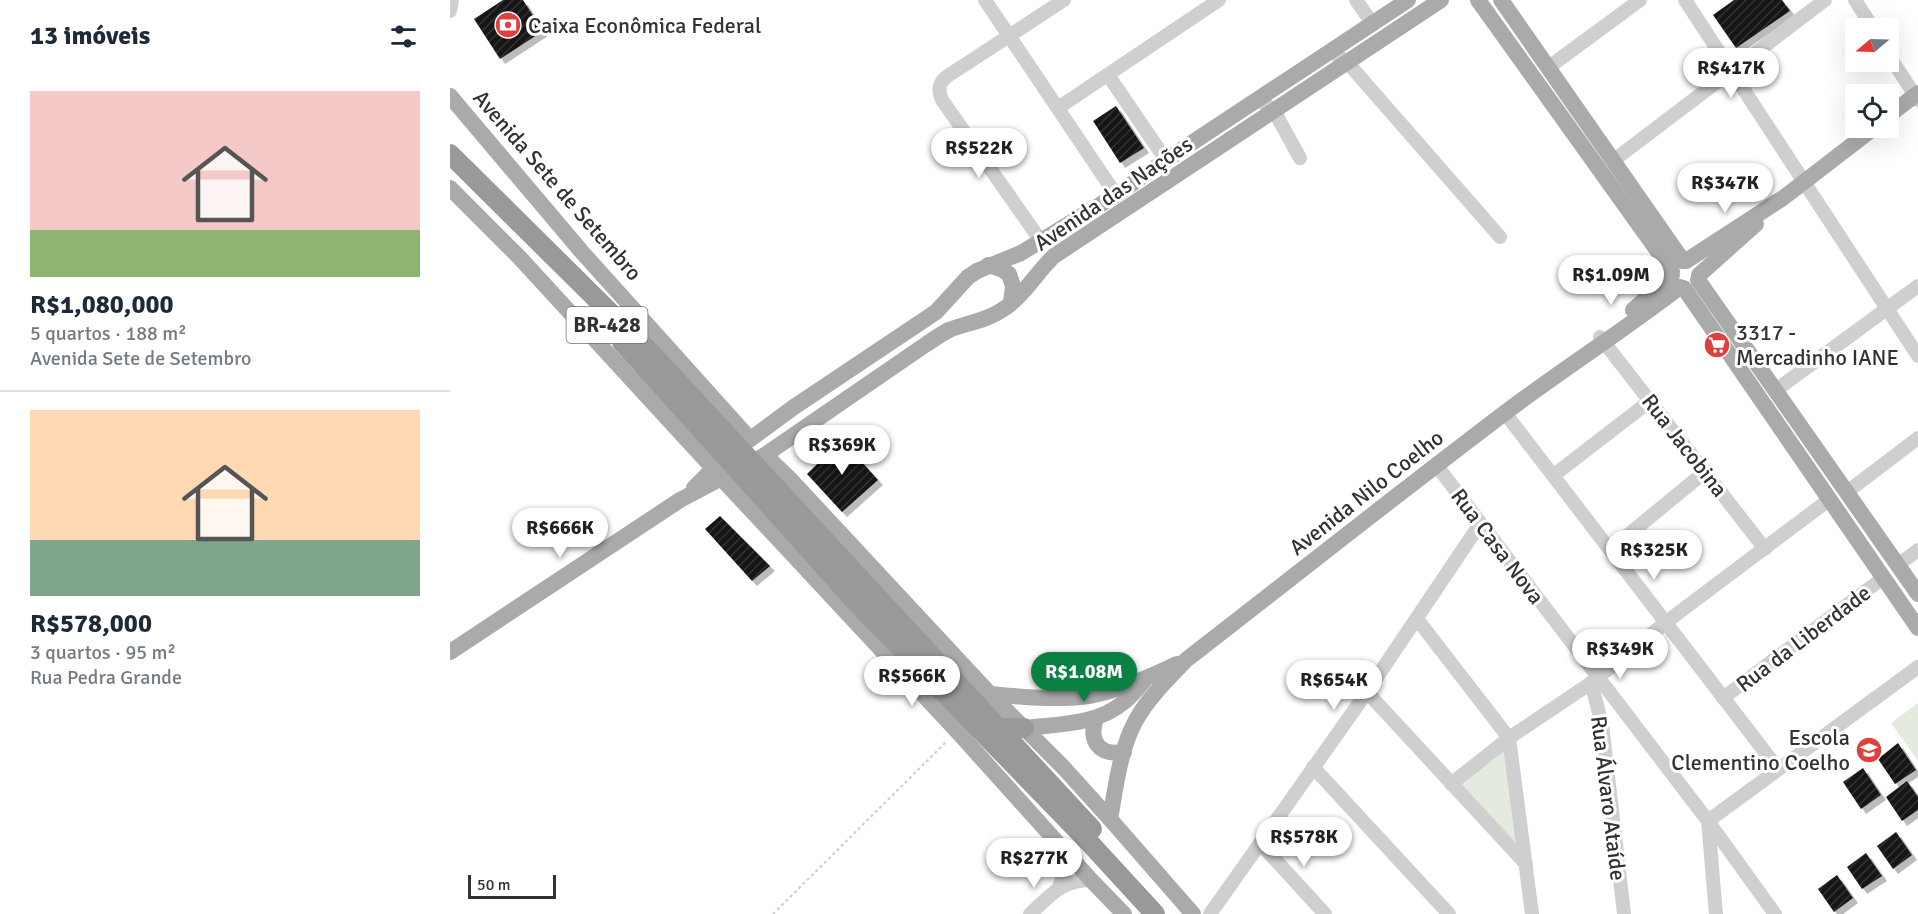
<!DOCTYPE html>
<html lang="pt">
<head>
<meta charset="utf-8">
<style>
  :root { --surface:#fff; --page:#f2f2f3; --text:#1f2937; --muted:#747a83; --line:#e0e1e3; --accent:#0b8043 }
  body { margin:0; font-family:Signika,sans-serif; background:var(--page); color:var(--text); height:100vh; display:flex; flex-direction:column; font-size:22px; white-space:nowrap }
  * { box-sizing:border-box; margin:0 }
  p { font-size:20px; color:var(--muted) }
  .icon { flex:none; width:33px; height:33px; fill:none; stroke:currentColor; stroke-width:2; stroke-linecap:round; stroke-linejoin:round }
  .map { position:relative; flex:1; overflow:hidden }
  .drawer { display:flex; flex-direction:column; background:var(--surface); width:450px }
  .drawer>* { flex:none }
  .needle { width:39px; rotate:251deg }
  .buttons { position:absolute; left:1395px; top:18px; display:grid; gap:12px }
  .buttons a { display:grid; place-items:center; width:54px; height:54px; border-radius:0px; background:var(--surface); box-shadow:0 6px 24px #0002; font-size:30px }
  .scale { position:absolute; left:18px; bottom:15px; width:88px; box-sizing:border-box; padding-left:6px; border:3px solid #323232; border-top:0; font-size:16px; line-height:21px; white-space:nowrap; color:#323232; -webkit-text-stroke:4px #fff; paint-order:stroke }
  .price { position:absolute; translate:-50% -51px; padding:0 14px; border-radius:21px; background:#fff; color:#222; font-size:20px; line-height:39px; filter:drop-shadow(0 2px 3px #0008) }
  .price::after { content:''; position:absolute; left:50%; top:36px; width:18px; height:14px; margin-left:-9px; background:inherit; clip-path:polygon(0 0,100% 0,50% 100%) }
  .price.selected { background:var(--accent); color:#fff }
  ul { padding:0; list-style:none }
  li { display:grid; align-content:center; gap:12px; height:318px; padding:0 30px }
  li+li { border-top:2px solid var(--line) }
  li span { display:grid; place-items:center; height:186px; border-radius:0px; color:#555 }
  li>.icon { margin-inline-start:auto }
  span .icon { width:108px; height:108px; fill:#fffc; stroke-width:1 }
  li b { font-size:26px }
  h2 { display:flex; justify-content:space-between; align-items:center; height:72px; padding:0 30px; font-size:26px }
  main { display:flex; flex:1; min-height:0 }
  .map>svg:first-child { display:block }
  .park { fill:#e4ebde }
  .building { fill:url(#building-hatch); filter:url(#shadow) }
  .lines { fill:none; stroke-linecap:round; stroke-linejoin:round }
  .path { stroke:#ccc; stroke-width:2; stroke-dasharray:3 3; stroke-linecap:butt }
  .minor { stroke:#cfcfcf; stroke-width:14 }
  .major { stroke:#aaa; stroke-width:16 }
  .highway { stroke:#999; stroke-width:20 }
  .highway-bridge { stroke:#999; stroke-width:20 }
  .labels { text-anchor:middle; stroke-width:6; stroke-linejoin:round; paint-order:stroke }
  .shield { fill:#fff; stroke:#707070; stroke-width:1.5 }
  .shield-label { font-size:21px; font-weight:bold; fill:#323232 }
  .poi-label { font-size:22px; fill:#323232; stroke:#fff; text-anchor:start }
  .street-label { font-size:22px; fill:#323232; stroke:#fff }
</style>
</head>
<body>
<main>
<section class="drawer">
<h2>13 imóveis<svg class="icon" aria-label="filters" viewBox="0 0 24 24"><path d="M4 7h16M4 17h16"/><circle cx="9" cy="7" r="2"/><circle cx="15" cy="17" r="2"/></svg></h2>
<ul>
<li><span style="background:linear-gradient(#f6c9c9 75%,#8fb573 0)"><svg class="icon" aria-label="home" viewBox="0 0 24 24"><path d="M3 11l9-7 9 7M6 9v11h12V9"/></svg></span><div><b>R$1,080,000</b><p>5 quartos · 188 m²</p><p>Avenida Sete de Setembro</p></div></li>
<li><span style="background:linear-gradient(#ffd9b3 70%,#7fa58c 0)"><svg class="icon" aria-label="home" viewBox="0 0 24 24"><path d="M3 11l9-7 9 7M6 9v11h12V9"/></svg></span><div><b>R$578,000</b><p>3 quartos · 95 m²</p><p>Rua Pedra Grande</p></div></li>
</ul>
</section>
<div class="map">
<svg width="1468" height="914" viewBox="0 0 1468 914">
  <defs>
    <pattern id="building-hatch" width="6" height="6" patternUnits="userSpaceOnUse" patternTransform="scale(1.5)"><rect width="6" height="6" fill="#191919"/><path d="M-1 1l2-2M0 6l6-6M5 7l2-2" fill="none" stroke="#323232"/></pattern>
    <filter id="shadow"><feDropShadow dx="5" dy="5" stdDeviation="0" flood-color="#0004"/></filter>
  </defs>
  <rect width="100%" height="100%" fill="#fff"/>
  <g class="park">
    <path d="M1468,703v58l-27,-38z"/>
    <path d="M1058,742l15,113 -63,-71z"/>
  </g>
  <g class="building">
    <path d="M53,0h20l20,31 -43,28 -26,-40z"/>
    <path d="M1284,0h48l8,11 -54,37 -23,-33z"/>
    <path d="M666,106l28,42 -24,15 -27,-42z"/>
    <path d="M392,440l36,40 -36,32 -35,-38z"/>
    <path d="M270,516l50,50 -18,15 -47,-52z"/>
    <path d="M1448,743l18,27 -21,14 -17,-25z"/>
    <path d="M1413,768l18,27 -20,14 -18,-27z"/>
    <path d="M1457,781l11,16v13l-16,11 -16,-24z"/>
    <path d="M1446,832l16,23 -19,14 -16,-23z"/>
    <path d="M1416,853l16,23 -20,13 -15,-22z"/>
    <path d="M1387,875l16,23 -19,14 -16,-23z"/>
  </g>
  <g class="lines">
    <path class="path" d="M323,914l174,-173"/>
    <g class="minor">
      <path d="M535,0l131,195"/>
      <path d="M906,0l16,23"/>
      <path d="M1235,0l233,356"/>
      <path d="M1405,0l18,28"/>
      <path d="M0,11l2,-11"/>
      <path d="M881,51l16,11 153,175"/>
      <path d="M1438,54l30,46"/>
      <path d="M1099,67l91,-67"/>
      <path d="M658,75l58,85"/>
      <path d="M809,99l15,12 26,47"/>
      <path d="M608,108l161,-108"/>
      <path d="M1164,160l211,-160"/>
      <path d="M591,241l-99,-141c-4,-10 -4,-15 4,-23l118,-77"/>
      <path d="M1150,337l165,212"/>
      <path d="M1326,390l142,-104"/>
      <path d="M1055,413l273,356"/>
      <path d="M987,466l271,355 67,93"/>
      <path d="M1104,475l96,-74"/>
      <path d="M1397,492l71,-54"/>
      <path d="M1161,549l95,-78"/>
      <path d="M1448,565l20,-15"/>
      <path d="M967,619l92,119 23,176"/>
      <path d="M1141,683l11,41 22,190"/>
      <path d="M917,692l159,172"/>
      <path d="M1273,698l160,-120"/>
      <path d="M863,767l136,147"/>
      <path d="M1001,784l58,-46 82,-55 74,-60 165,-124"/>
      <path d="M810,843l65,71"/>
      <path d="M609,887l5,-13 4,-21"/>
      <path d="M580,914c22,-20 30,-33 61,-34"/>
      <path d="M760,914l157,-222 113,-168"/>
      <path d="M1266,914l-8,-93 210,-154"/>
    </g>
    <g class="major">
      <path d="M1028,0l194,271"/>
      <path d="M1051,0l182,261"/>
      <path d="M0,96l131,155 169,188"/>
      <path d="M1438,116l30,-23"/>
      <path d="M0,188l70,70 193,210"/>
      <path d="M1236,261l97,-63 91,-70"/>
      <path d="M538,265l13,4 8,5 4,12 -2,17"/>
      <path d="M1249,275l57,-51"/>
      <path d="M1248,280l220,314"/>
      <path d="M1234,288l234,340"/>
      <path d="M1183,310l39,-35"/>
      <path d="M315,455l24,23 201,216 73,73 47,52 83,95"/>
      <path d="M272,479l235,252 134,149 33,34"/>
      <path d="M244,488l28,-28 72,-53 142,-95 32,-35 9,-6 44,-18 95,-58 50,-35 242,-160"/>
      <path d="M0,652l230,-152 85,-45 160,-110c8,-5 16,-11 24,-15 17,-7 37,-9 53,-20 21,-13 34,-37 52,-54l387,-256"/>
      <path d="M540,694c34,3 70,7 104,1 29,-6 56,-18 83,-31"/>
      <path d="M646,718c-8,23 3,38 28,34"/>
      <path d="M574,728c34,-4 73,-3 100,-26 8,-6 14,-14 20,-21"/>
      <path d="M660,819c6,-33 10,-70 26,-99 13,-23 32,-41 50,-60 107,-83 213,-167 320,-248 57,-43 117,-81 174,-125"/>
    </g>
    <g class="highway">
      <path d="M304,488l102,114 231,238 68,74"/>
      <path d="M548,728h26"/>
    </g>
    <g class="highway-bridge">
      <path d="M0,154l202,200 440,475"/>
      <path d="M172,342l132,146"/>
    </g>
  </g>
  <defs>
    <symbol id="bank-disc" viewBox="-11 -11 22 22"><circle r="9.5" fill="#df403e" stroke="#fff"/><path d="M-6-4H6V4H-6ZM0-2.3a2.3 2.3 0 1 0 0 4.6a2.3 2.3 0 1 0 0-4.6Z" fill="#fff"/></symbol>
    <symbol id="supermarket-disc" viewBox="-11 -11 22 22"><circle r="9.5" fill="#df403e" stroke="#fff"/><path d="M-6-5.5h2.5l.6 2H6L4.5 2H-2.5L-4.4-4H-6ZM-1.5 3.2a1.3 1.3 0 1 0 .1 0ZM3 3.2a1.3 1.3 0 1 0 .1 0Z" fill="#fff"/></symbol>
    <symbol id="school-disc" viewBox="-11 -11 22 22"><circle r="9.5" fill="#df403e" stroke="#fff"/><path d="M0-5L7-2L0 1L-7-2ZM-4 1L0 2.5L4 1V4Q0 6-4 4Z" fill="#fff"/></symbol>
  </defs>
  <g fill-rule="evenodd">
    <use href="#bank-disc" x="43" y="10" width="30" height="30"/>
    <use href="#supermarket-disc" x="1252" y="330" width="30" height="30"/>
    <use href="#school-disc" x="1404" y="735" width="30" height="30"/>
  </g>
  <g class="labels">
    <rect class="shield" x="116.5" y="307" width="81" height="36" rx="4.5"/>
    <g class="shield-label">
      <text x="157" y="332">BR-428</text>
    </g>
    <g class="poi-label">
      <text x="78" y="33">Caixa Econômica Federal</text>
      <text x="1286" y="340">3317 -<tspan x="1286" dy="25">Mercadinho IANE</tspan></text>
      <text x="1400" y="745" text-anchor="end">Escola<tspan x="1400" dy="25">Clementino Coelho</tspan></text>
    </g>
    <g class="street-label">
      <text transform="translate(108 185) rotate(49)" y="8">Avenida Sete de Setembro</text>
      <text transform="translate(663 193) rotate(-34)" y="8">Avenida das Nações</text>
      <text transform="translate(1235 445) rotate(52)" y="8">Rua Jacobina</text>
      <text transform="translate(916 492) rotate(-38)" y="8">Avenida Nilo Coelho</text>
      <text transform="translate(1048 546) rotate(53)" y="8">Rua Casa Nova</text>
      <text transform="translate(1353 638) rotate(-37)" y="8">Rua da Liberdade</text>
      <text transform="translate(1159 798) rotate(83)" y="8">Rua Álvaro Ataíde</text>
    </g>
  </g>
</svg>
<div class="buttons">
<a><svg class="needle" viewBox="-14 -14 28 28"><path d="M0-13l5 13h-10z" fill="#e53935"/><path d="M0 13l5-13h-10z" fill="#747a83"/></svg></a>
<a><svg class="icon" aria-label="locate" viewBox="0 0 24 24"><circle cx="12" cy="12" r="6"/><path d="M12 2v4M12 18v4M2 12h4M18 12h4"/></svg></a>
</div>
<div class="scale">50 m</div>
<b class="price" style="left:1281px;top:99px">R$417K</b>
<b class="price" style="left:529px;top:179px">R$522K</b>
<b class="price" style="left:1275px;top:214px">R$347K</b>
<b class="price" style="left:1161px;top:306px">R$1.09M</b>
<b class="price" style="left:392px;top:476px">R$369K</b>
<b class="price" style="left:110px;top:559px">R$666K</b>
<b class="price" style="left:1204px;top:581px">R$325K</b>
<b class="price" style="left:1170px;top:680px">R$349K</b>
<b class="price selected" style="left:634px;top:703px">R$1.08M</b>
<b class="price" style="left:462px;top:707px">R$566K</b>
<b class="price" style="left:884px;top:711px">R$654K</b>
<b class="price" style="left:854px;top:868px">R$578K</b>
<b class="price" style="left:584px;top:889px">R$277K</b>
</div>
</main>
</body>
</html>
